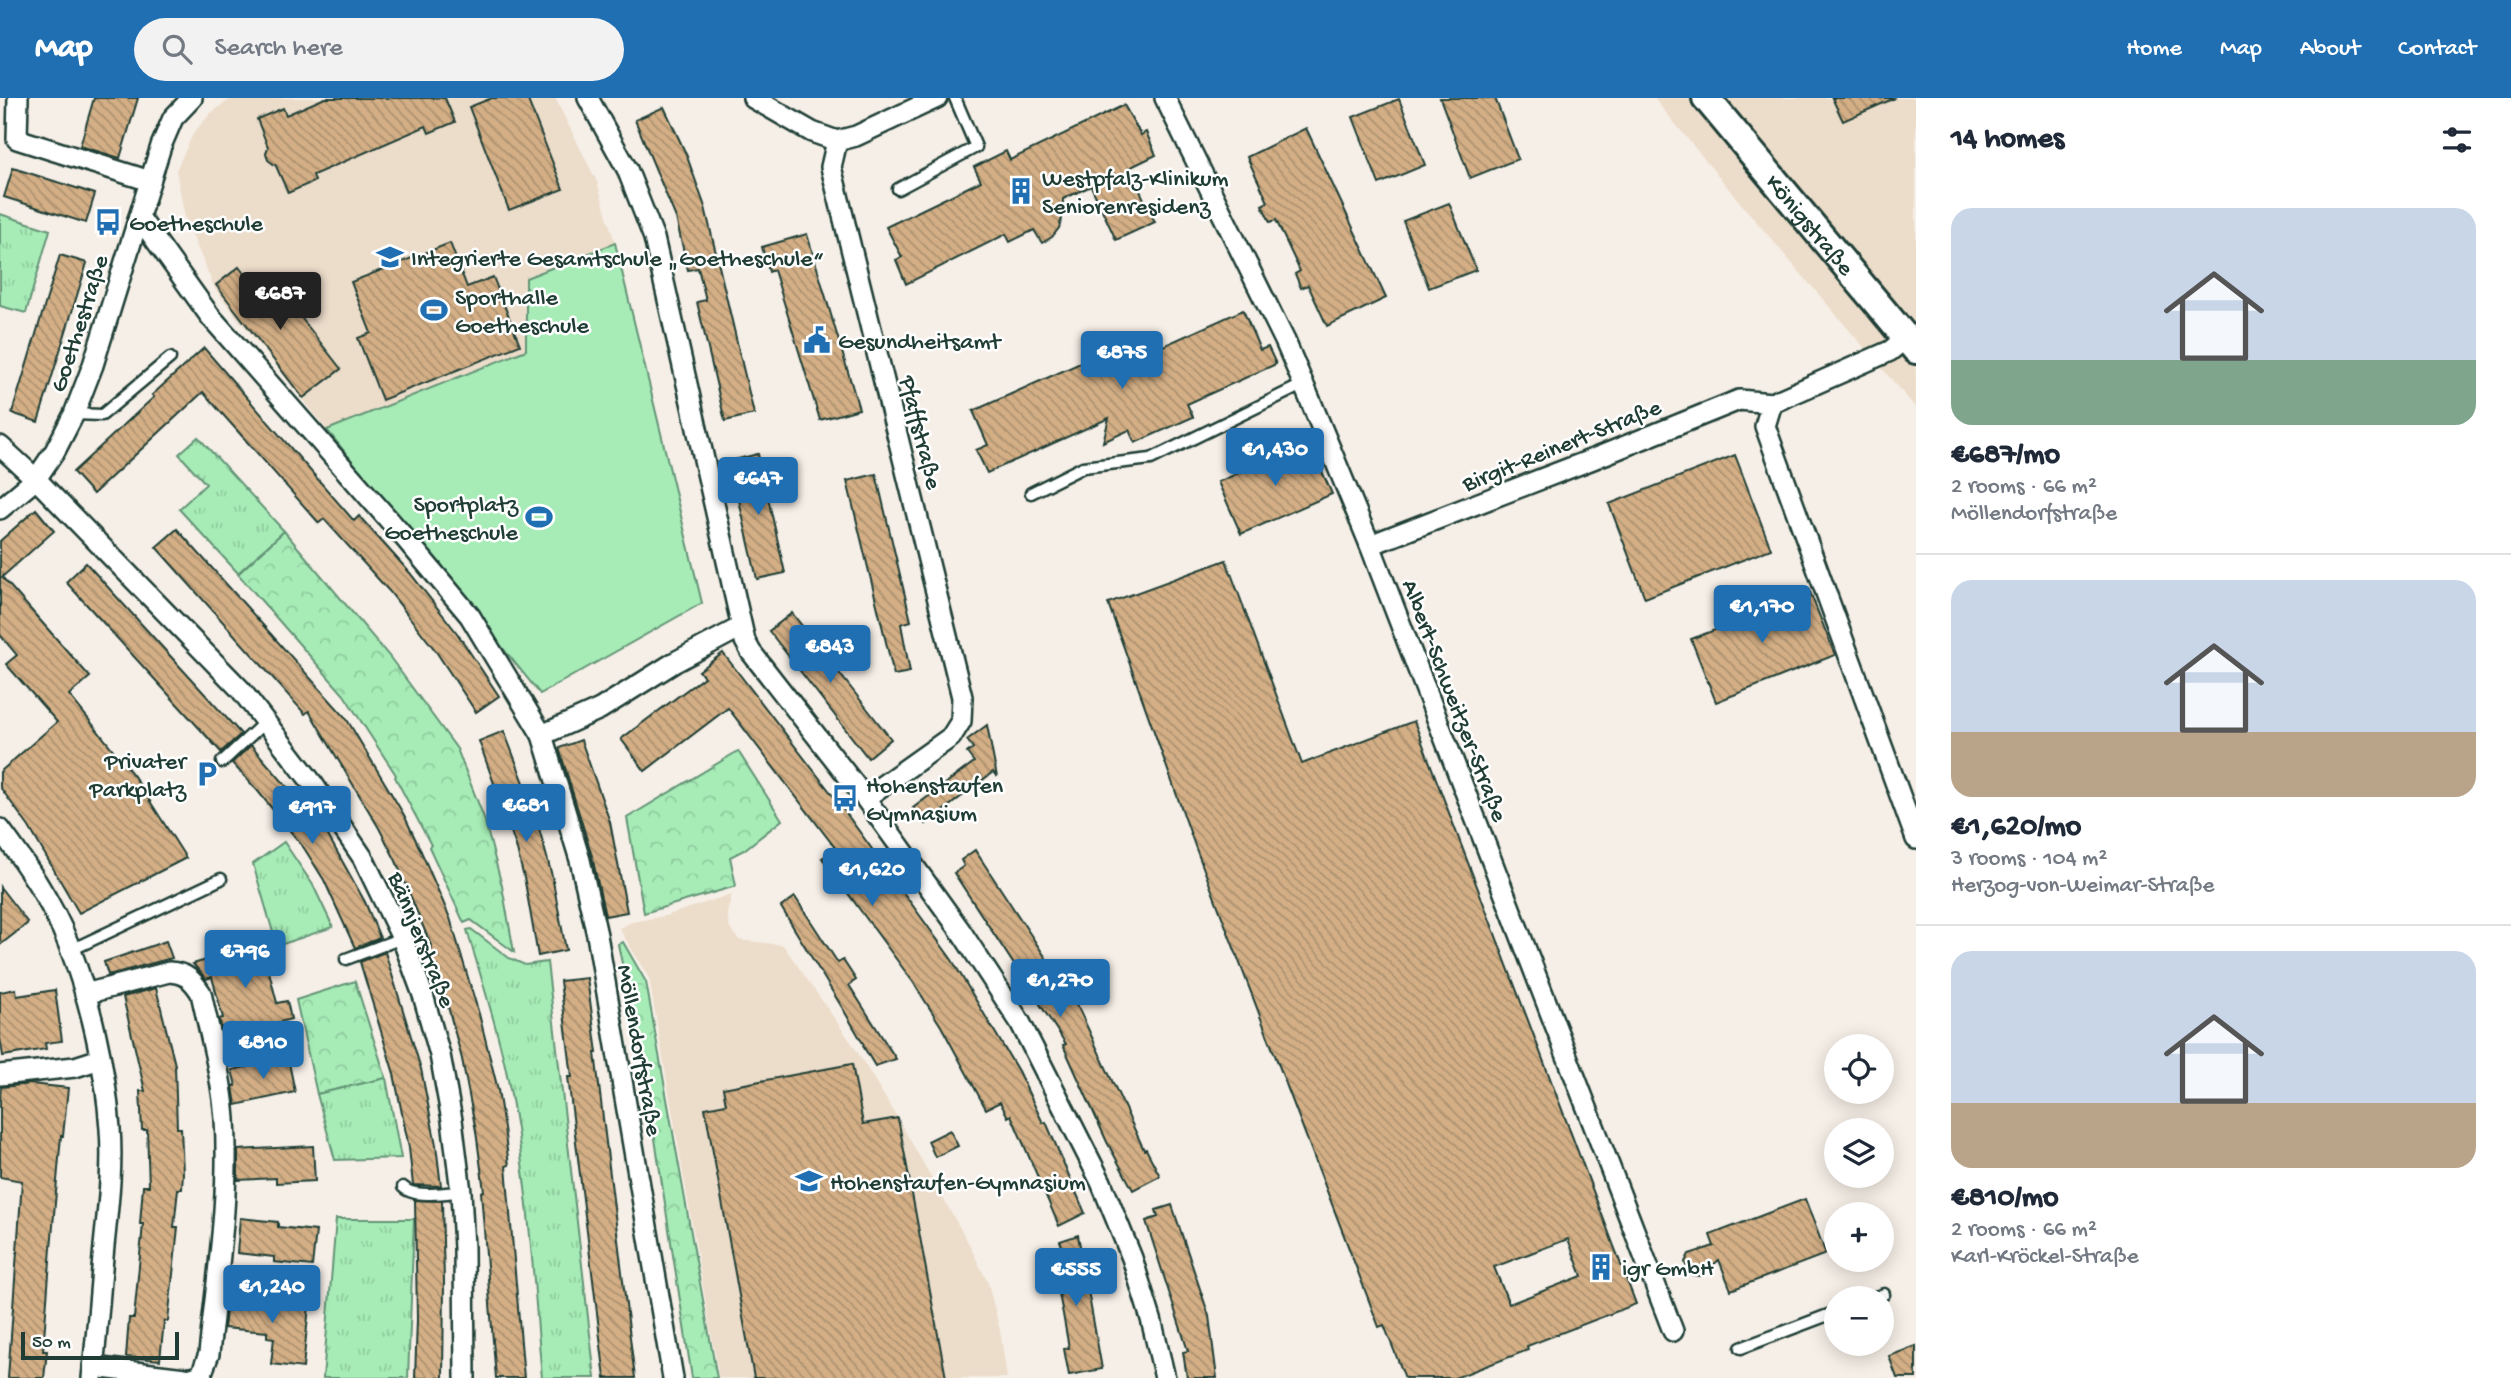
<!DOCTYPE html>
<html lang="en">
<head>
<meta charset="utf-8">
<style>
  :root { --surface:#fff; --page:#f2f2f3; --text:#1f2937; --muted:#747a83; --line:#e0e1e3; --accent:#1f6fb2 }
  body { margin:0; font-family:"Gochi Hand",sans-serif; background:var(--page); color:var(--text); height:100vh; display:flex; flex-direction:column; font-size:26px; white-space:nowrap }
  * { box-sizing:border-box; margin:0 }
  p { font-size:23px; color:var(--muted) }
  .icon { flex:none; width:38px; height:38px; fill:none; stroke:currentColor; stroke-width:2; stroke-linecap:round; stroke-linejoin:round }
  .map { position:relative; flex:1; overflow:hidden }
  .panel { display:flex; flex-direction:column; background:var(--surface); width:595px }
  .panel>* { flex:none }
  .buttons { position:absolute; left:1824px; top:936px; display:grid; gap:14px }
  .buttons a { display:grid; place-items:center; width:70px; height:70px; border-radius:50%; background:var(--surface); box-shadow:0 4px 18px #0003; font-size:35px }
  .scale { position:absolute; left:21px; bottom:18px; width:158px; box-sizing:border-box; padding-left:7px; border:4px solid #1f3d34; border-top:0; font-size:19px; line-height:24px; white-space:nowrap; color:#1f3d34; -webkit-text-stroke:5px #fff; paint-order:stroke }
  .price { position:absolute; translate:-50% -60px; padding:0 16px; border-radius:7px; background:var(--accent); color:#fff; font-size:23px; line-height:46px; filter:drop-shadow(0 2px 4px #0008) }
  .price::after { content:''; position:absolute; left:50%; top:42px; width:21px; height:16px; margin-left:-10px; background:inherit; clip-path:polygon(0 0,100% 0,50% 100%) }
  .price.current { background:#222; color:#fff }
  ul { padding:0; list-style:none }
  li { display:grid; align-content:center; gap:14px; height:371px; padding:0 35px }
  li+li { border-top:2px solid var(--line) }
  li span { display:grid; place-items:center; height:217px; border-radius:21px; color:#555 }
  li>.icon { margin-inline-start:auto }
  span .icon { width:126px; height:126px; fill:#fffc; stroke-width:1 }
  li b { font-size:30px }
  h2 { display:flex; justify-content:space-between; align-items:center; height:84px; padding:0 35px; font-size:30px }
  header { display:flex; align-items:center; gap:42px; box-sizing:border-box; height:98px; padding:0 35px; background:var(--accent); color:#fff }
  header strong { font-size:33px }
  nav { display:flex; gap:38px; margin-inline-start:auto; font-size:24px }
  .search { width:490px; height:63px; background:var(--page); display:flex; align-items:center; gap:18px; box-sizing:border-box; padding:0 24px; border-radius:38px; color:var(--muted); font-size:26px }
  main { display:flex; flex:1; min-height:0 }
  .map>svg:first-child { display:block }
  .built { fill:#ecdcca }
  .green { fill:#a7ecb7; stroke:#639476; stroke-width:2 }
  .forest { fill:url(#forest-crowns); stroke:#639476; stroke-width:2 }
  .park { fill:url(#park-tufts); stroke:#639476; stroke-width:2 }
  .building { fill:url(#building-back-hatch); stroke:#1f3d34; stroke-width:2; fill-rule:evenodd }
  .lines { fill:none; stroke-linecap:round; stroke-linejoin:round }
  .lane-casing { stroke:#1f3d34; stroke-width:15 }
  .street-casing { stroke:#1f3d34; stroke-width:24 }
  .secondary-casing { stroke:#1f3d34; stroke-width:32 }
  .lane { stroke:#fff; stroke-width:10 }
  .street { stroke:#fff; stroke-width:19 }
  .secondary { stroke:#fff; stroke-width:26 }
  .labels { text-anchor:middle; stroke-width:5; stroke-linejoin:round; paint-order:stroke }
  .poi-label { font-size:24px; fill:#1f3d34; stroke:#fff; text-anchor:start }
  .street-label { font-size:24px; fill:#1f3d34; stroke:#fff }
</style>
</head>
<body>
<header>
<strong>Map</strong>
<div class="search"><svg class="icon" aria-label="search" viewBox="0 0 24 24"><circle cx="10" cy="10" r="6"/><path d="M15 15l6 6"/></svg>Search here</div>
<nav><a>Home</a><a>Map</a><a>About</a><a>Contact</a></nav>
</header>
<main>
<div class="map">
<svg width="1916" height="1280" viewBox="0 0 1916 1280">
  <defs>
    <pattern id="forest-crowns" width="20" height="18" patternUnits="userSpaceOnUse" patternTransform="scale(1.75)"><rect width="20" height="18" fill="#a7ecb7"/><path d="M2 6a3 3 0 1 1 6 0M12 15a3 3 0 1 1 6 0" fill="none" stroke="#8fcb9e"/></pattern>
    <pattern id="park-tufts" width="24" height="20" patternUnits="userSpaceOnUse" patternTransform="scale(1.75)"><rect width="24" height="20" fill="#a7ecb7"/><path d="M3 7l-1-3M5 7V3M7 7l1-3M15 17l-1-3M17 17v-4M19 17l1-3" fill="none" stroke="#8fcb9e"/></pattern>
    <pattern id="building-back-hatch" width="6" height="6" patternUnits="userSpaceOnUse" patternTransform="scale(1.75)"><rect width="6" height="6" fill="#d4af86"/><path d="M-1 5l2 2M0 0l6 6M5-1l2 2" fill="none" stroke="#ab906e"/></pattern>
  </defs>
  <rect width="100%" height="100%" fill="#f6efe7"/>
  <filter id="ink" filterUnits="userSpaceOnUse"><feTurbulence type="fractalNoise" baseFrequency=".0143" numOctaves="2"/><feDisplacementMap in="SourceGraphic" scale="14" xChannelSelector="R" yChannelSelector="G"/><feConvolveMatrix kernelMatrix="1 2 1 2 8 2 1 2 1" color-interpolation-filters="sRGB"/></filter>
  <g filter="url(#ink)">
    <g class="built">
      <path d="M232,0h323l42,84 18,61 -89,35v72l-199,80 -112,-141 -30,-71 -9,-48 18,-38 17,-19z"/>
      <path d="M1654,0h262v310l-173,-202z"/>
      <path d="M732,796l-5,19 3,16 9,11 44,5 70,100 44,72 72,127 19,39 12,47 7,48h-288l-70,-400 -30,-50 13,-6 33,-6z"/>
    </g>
    <path class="green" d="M615,145l87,360 -162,91 -213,-264 199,-80v-72z"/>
    <g class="forest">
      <path d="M284,433l105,125 68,93 27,69 18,68 12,66 -43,-32 -7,3 -35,-76 2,-2 -36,-68 1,-2 -52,-80 -106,-121z"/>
      <path d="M738,653l44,69 -38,30 -14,7 6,29 -92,27 -17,-95z"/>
      <path d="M623,844l23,40 71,396h-25l-47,-304 -27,-130z"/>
      <path d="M355,883l31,97 -69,16 -21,-94z"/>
    </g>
    <g class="park">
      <path d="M0,116l50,16 -24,83 -26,-7z"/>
      <path d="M198,339l86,94 -46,42 -59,-64 27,-25 -27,-30z"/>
      <path d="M284,744l29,43 20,42 -56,19 -24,-82z"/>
      <path d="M471,831l38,29 16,7 22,-3 48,416h-53c-9,-102 -14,-207 -36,-308 -10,-47 -25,-93 -39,-140z"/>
      <path d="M386,980l15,80 -66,2 -18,-66z"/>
      <path d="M336,1121h78l-6,159h-85z"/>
    </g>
    <g class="building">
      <path d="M94,0h44l-18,60 -40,-12z"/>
      <path d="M325,0h120l10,24 -26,11 -3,-7 -113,49 2,6 -27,12 -12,-27 -8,-6 -2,-7 2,-6 -11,-28 26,-11 3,7z"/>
      <path d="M492,0h35l36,91 -54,21 -40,-103z"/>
      <path d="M1440,0h55l23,61 -48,19z"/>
      <path d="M1832,0h63l-52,23z"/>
      <path d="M1399,1l26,66 -46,19 -26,-67z"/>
      <path d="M1124,7l17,30 5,-3 10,23 -27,13 26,54 -39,18 -25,-54 -28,13 -1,19 -3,10 -7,9 -10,6 -8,-13 -24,12 -4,-8 -100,50 -10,-24 6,-3 -16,-30 95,-46 -7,-14 32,-16 4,9z"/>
      <path d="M664,9l22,47 19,53 49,207 -29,7 -28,-119 9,-2 -8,-32 -10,2 -12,-52 -41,-98z"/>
      <path d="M1306,30l80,170 -59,28 -19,-41 -7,3 -6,-14 5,-3 -24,-51 -6,2 -8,-17 6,-3 -21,-45z"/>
      <path d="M13,70l82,26 -9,29 -82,-26z"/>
      <path d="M1449,105l27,67 -47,18 -26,-67z"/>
      <path d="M807,136l52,175 -39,11 -46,-150 -5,2 -7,-25z"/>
      <path d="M450,145l17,44 26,-10 27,68 -138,55 -24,-62 13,-5 -20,-51z"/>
      <path d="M60,157l27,8 -49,159 -26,-9z"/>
      <path d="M239,169l10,13 10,-7 28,36 5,-3 49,63 -38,29 -87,-113z"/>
      <path d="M1243,212l17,40 8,-3 8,17 -89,40 6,13 -58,26 -6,-13 -26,12 6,-24 -122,55 -11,-23 12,-5 -15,-34 161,-72 7,17z"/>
      <path d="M204,250l150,173 5,-5 51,57 47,60 42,63 -23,16 -41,-62 -46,-59 -65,-72 -5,4 -116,-131 -110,102 -20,-22 81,-75 -2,-2z"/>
      <path d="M1309,344l23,52 -91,40 -23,-52z"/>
      <path d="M758,356l27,119 -28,6 -27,-118z"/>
      <path d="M1735,357l36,94 -126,49 -36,-94z"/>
      <path d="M876,376l35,147 -10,3 9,48 -16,3 -47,-194z"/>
      <path d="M36,411l18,22 -52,46 88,100 -21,18 65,81 52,82 -107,55 -50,-86 -29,-40v-15l57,-50 -51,-58 11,-9 -17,-20v-94z"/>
      <path d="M177,431l169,189 58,97 16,34 30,69 29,96 19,76 6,38 5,37 -3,1 18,212h-28l-15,-186 3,-1 -8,-60 -14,-72 -20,-75 -13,-35 3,-1 -36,-87 -17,-33 -70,-117 -4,3 -149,-167z"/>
      <path d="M1226,462l76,204 112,-43 222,583 -109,42 1,4 -73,28h-50l-21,-53 -5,2 -184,-481 -87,-243zM1568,1141l14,37 -73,28 -15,-37z"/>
      <path d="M86,465l155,171 -20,18 -155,-170z"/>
      <path d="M1810,494l25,63 -119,47 -25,-63 45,-17 -6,-15 23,-9 5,14z"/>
      <path d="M792,515l99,126 -23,19 -99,-127z"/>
      <path d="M723,555l115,149 114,158 66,111 25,52 3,-1 39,91 -26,13 -48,-111 -3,2 -8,-15 -14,7 -45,-83 -28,-44 -91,-124 14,-9 -108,-141 -83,63 -24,-32 83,-62 -5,-6z"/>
      <path d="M987,627l10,52 -4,-5 -67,52 -13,-16 61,-46 -7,-9 6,-5 -6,-8z"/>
      <path d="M504,633l27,70 11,38 10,37 14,74 -28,6 -13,-74 -9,-36 -37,-105z"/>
      <path d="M581,642l29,82 17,90 -22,4 -13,-60 -33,-108z"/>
      <path d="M251,647l75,87 39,70 15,36 -25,10 -31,-68 -20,-32 -47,-58 -25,-27z"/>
      <path d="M975,752l103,157 66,143 2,-1 14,27 -27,14 -26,-48 -44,-97 3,-1 -112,-171 10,-7 -3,-6z"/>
      <path d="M0,789l28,36 -28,22z"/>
      <path d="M795,799l43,66 5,-3 13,20 -7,5 47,74 -21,7 -12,-20 1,-1 -21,-36 -62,-102z"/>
      <path d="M166,843l6,17 -64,17 -4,-13z"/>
      <path d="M265,844l5,17 -4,1 11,43 10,-2 4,18 -67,18 -5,-18 4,-1 -11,-41 -6,2 -13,-15z"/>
      <path d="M385,854l36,117 15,76 5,41 -28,-1 -4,-37 -15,-74 -34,-112z"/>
      <path d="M587,880l10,75h-2l40,325h-30l-37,-301h4l-12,-96z"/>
      <path d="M156,890l19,77 2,63h4l2,45 -1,16h-4l-4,38h4l-10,94h-4l-4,39 -34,-3 3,-39h5l9,-94h-3l3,-38h6l-2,-56h-5l-2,-39h5l-22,-94z"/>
      <path d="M16,891l1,7 38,-6 7,51 -17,2 1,6 -43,7 -3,-18v-46z"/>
      <path d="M288,960l7,34 -59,13 -3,-19h3l-4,-16z"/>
      <path d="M852,966l11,60 35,-6 48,260h-192l-49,-270 21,-4 -3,-16z"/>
      <path d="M31,986l37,4 -5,48h-2l-10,112 -8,103h4l-3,27h-36l14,-197 -22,-4v-79l1,-11z"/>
      <path d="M950,1032l8,16 -23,11 -7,-16z"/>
      <path d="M313,1048l2,35 -39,2v-5l-38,2v-30z"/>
      <path d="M1805,1101l21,55 -95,36 -12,-30 -19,16 -8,-1 -5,-6 -2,-7 4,-8 25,-8 -4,-11z"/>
      <path d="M415,1102l27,1 2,81 -1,96h-28l2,-59z"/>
      <path d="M1172,1107l37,111 8,62h-30l-4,-26 5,-1 -42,-130 12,-4 -2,-7z"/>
      <path d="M240,1120l38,4v5l38,4 -4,35 -38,-4v-5l-37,-4z"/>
      <path d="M1078,1137l24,134 -33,6 -5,-26 5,-1 -6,-34 -8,-40h-4l-4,-20 17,-3 -4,-10z"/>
      <path d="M233,1196l38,3 -1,5 39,4 -6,62 -32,-4 3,-26 -7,-1v-5l-43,-4 3,-25 5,1z"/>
      <path d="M1916,1248v32h-19l-8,-22z"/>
    </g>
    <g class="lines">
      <defs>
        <g id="lane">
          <path d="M898,91l78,-42 -21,-49"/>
          <path d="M74,316l28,1 68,-57"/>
          <path d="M1031,395l52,-26 68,-8 153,-75"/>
          <path d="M222,664l43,-40"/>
          <path d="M71,852l150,-71"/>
          <path d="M346,861l56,-21"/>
          <path d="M403,1089c12,12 41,5 58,5"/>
          <path d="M1872,1200l12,-4"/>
          <path d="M1741,1250l95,-36"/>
        </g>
        <g id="street">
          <path d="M18,0l-1,41 133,42"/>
          <path d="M588,0l39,71 27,69 91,403 6,11 114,146 95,132 60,92 81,160 31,76 19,61 14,59"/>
          <path d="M753,0l59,34 25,9"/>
          <path d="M1165,0l120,243 26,61 59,143 303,786"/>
          <path d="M139,119l71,99 194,221 66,79 72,119 38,125 17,75 76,443"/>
          <path d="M1772,305l-7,23 151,413"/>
          <path d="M0,348l36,33 205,211 72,94 50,74 39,80 21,57 17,60 12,65 9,72 3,56 1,130"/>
          <path d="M0,411l36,-30 19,-28 19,-37 19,-49 68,-219 12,-28 19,-20"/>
          <path d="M1370,447l223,-86 146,-59 33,3 118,-52 16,-13"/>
          <path d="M542,637l58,-26 75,-47 66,-35"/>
          <path d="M865,700l86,-61 10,-16 1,-24 -131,-530 6,-26 19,-5 81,-38"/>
          <path d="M0,731c26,35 52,73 68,114 22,56 38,126 42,186 3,38 -2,78 -6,117 -4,44 -7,88 -12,132"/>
          <path d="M85,896l84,-22c17,1 23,7 32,21 9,42 21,84 24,126 5,78 -8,157 -16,235l-8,21 -10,3"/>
          <path d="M0,977l75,-8 25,-8"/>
          <path d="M93,1269l92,11"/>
        </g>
        <g id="secondary">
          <path id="s1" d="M1706,0l210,252"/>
        </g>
      </defs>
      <use href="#lane" class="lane-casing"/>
      <use href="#street" class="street-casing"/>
      <use href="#secondary" class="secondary-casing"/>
      <use href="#lane" class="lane"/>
      <use href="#street" class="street"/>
      <use href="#secondary" class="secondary"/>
    </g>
  </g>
  <defs>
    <symbol id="building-bare" viewBox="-9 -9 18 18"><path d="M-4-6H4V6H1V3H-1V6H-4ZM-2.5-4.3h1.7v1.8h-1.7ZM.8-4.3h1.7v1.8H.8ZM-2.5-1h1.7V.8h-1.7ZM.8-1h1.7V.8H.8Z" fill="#1f6fb2" stroke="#fff" stroke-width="2.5" paint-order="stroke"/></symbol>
    <symbol id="bus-bare" viewBox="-9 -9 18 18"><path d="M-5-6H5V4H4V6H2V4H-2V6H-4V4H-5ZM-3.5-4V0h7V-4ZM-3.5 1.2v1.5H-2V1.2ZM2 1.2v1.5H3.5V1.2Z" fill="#1f6fb2" stroke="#fff" stroke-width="2.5" paint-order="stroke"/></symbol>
    <symbol id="school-bare" viewBox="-9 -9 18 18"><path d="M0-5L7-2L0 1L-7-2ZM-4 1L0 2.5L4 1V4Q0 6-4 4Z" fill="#1f6fb2" stroke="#fff" stroke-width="2.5" paint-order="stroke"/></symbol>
    <symbol id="stadium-bare" viewBox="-9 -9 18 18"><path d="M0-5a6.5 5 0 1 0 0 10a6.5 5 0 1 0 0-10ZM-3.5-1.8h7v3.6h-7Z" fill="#1f6fb2" stroke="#fff" stroke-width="2.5" paint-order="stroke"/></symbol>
    <symbol id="civic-bare" viewBox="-9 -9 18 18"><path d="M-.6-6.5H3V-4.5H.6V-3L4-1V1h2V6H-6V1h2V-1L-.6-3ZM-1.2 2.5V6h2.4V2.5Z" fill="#1f6fb2" stroke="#fff" stroke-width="2.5" paint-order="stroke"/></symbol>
    <symbol id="parking-bare" viewBox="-9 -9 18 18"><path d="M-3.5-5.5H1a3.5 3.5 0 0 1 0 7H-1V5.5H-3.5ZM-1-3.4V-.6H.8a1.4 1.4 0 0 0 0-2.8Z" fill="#1f6fb2" stroke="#fff" stroke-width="2.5" paint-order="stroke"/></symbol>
  </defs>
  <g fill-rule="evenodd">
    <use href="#building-bare" x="1002" y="74" width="38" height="38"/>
    <use href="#bus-bare" x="89" y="105" width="38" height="38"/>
    <use href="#school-bare" x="371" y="140" width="38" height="38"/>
    <use href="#stadium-bare" x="415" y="193" width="38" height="38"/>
    <use href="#civic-bare" x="798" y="223" width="38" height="38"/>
    <use href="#stadium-bare" x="520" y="400" width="38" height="38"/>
    <use href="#parking-bare" x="188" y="657" width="38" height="38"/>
    <use href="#bus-bare" x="826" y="681" width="38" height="38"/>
    <use href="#school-bare" x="790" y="1064" width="38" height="38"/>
    <use href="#building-bare" x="1582" y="1150" width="38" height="38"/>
  </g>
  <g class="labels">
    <g class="poi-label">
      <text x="1042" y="87">Westpfalz-Klinikum<tspan x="1042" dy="28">Seniorenresidenz</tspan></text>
      <text x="129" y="132">Goetheschule</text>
      <text x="411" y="167">Integrierte Gesamtschule „Goetheschule“</text>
      <text x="455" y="206">Sporthalle<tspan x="455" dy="28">Goetheschule</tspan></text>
      <text x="838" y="250">Gesundheitsamt</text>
      <text x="518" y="413" text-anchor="end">Sportplatz<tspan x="518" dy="28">Goetheschule</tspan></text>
      <text x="186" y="670" text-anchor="end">Privater<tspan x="186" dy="28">Parkplatz</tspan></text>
      <text x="866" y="694">Hohenstaufen<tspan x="866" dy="28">Gymnasium</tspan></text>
      <text x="830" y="1091">Hohenstaufen-Gymnasium</text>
      <text x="1622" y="1177">igr GmbH</text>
    </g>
    <g class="street-label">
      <text dy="8" stroke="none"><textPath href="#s1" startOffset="164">Königstraße</textPath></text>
      <text transform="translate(78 225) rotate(-72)" y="8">Goethestraße</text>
      <text transform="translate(922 334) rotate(76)" y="8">Pfaffstraße</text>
      <text transform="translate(1561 346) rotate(-22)" y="8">Birgit-Reinert-Straße</text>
      <text transform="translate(1456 602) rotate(69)" y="8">Albert-Schweitzer-Straße</text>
      <text transform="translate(423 841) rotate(68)" y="8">Bännjerstraße</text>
      <text transform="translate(641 952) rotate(80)" y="8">Möllendorfstraße</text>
    </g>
  </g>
</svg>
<div class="buttons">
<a><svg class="icon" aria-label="locate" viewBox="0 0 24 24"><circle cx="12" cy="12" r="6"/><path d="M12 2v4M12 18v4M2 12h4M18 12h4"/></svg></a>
<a><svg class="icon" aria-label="layers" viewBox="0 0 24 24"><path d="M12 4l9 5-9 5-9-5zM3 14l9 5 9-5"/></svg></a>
<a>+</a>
<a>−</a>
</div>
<div class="scale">50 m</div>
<b class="price current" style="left:280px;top:234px">€687</b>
<b class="price" style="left:1122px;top:293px">€875</b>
<b class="price" style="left:1275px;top:390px">€1,430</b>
<b class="price" style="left:758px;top:419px">€647</b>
<b class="price" style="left:1762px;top:547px">€1,170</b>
<b class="price" style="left:830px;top:587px">€843</b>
<b class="price" style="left:526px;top:746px">€681</b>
<b class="price" style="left:312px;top:748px">€917</b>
<b class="price" style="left:872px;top:810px">€1,620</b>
<b class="price" style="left:245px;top:892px">€796</b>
<b class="price" style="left:1060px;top:921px">€1,270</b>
<b class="price" style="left:263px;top:983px">€810</b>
<b class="price" style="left:1076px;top:1210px">€555</b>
<b class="price" style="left:272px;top:1227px">€1,240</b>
</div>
<section class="panel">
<h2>14 homes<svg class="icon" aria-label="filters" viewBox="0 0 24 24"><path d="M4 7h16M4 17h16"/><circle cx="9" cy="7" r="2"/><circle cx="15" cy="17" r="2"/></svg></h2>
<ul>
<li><span style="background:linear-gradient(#c9d6e8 70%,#7fa58c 0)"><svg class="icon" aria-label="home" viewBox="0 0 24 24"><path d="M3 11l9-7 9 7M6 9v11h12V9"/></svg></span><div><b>€687/mo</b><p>2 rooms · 66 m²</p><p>Möllendorfstraße</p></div></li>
<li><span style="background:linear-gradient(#c9d6e8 70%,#b9a48a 0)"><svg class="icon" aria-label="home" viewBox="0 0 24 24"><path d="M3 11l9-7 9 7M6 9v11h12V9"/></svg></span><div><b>€1,620/mo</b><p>3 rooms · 104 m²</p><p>Herzog-von-Weimar-Straße</p></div></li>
<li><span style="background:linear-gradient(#c9d6e8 70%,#b9a48a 0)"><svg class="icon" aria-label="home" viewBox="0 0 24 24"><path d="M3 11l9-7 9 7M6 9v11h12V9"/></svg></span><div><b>€810/mo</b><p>2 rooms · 66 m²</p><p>Karl-Kröckel-Straße</p></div></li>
</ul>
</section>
</main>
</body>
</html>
